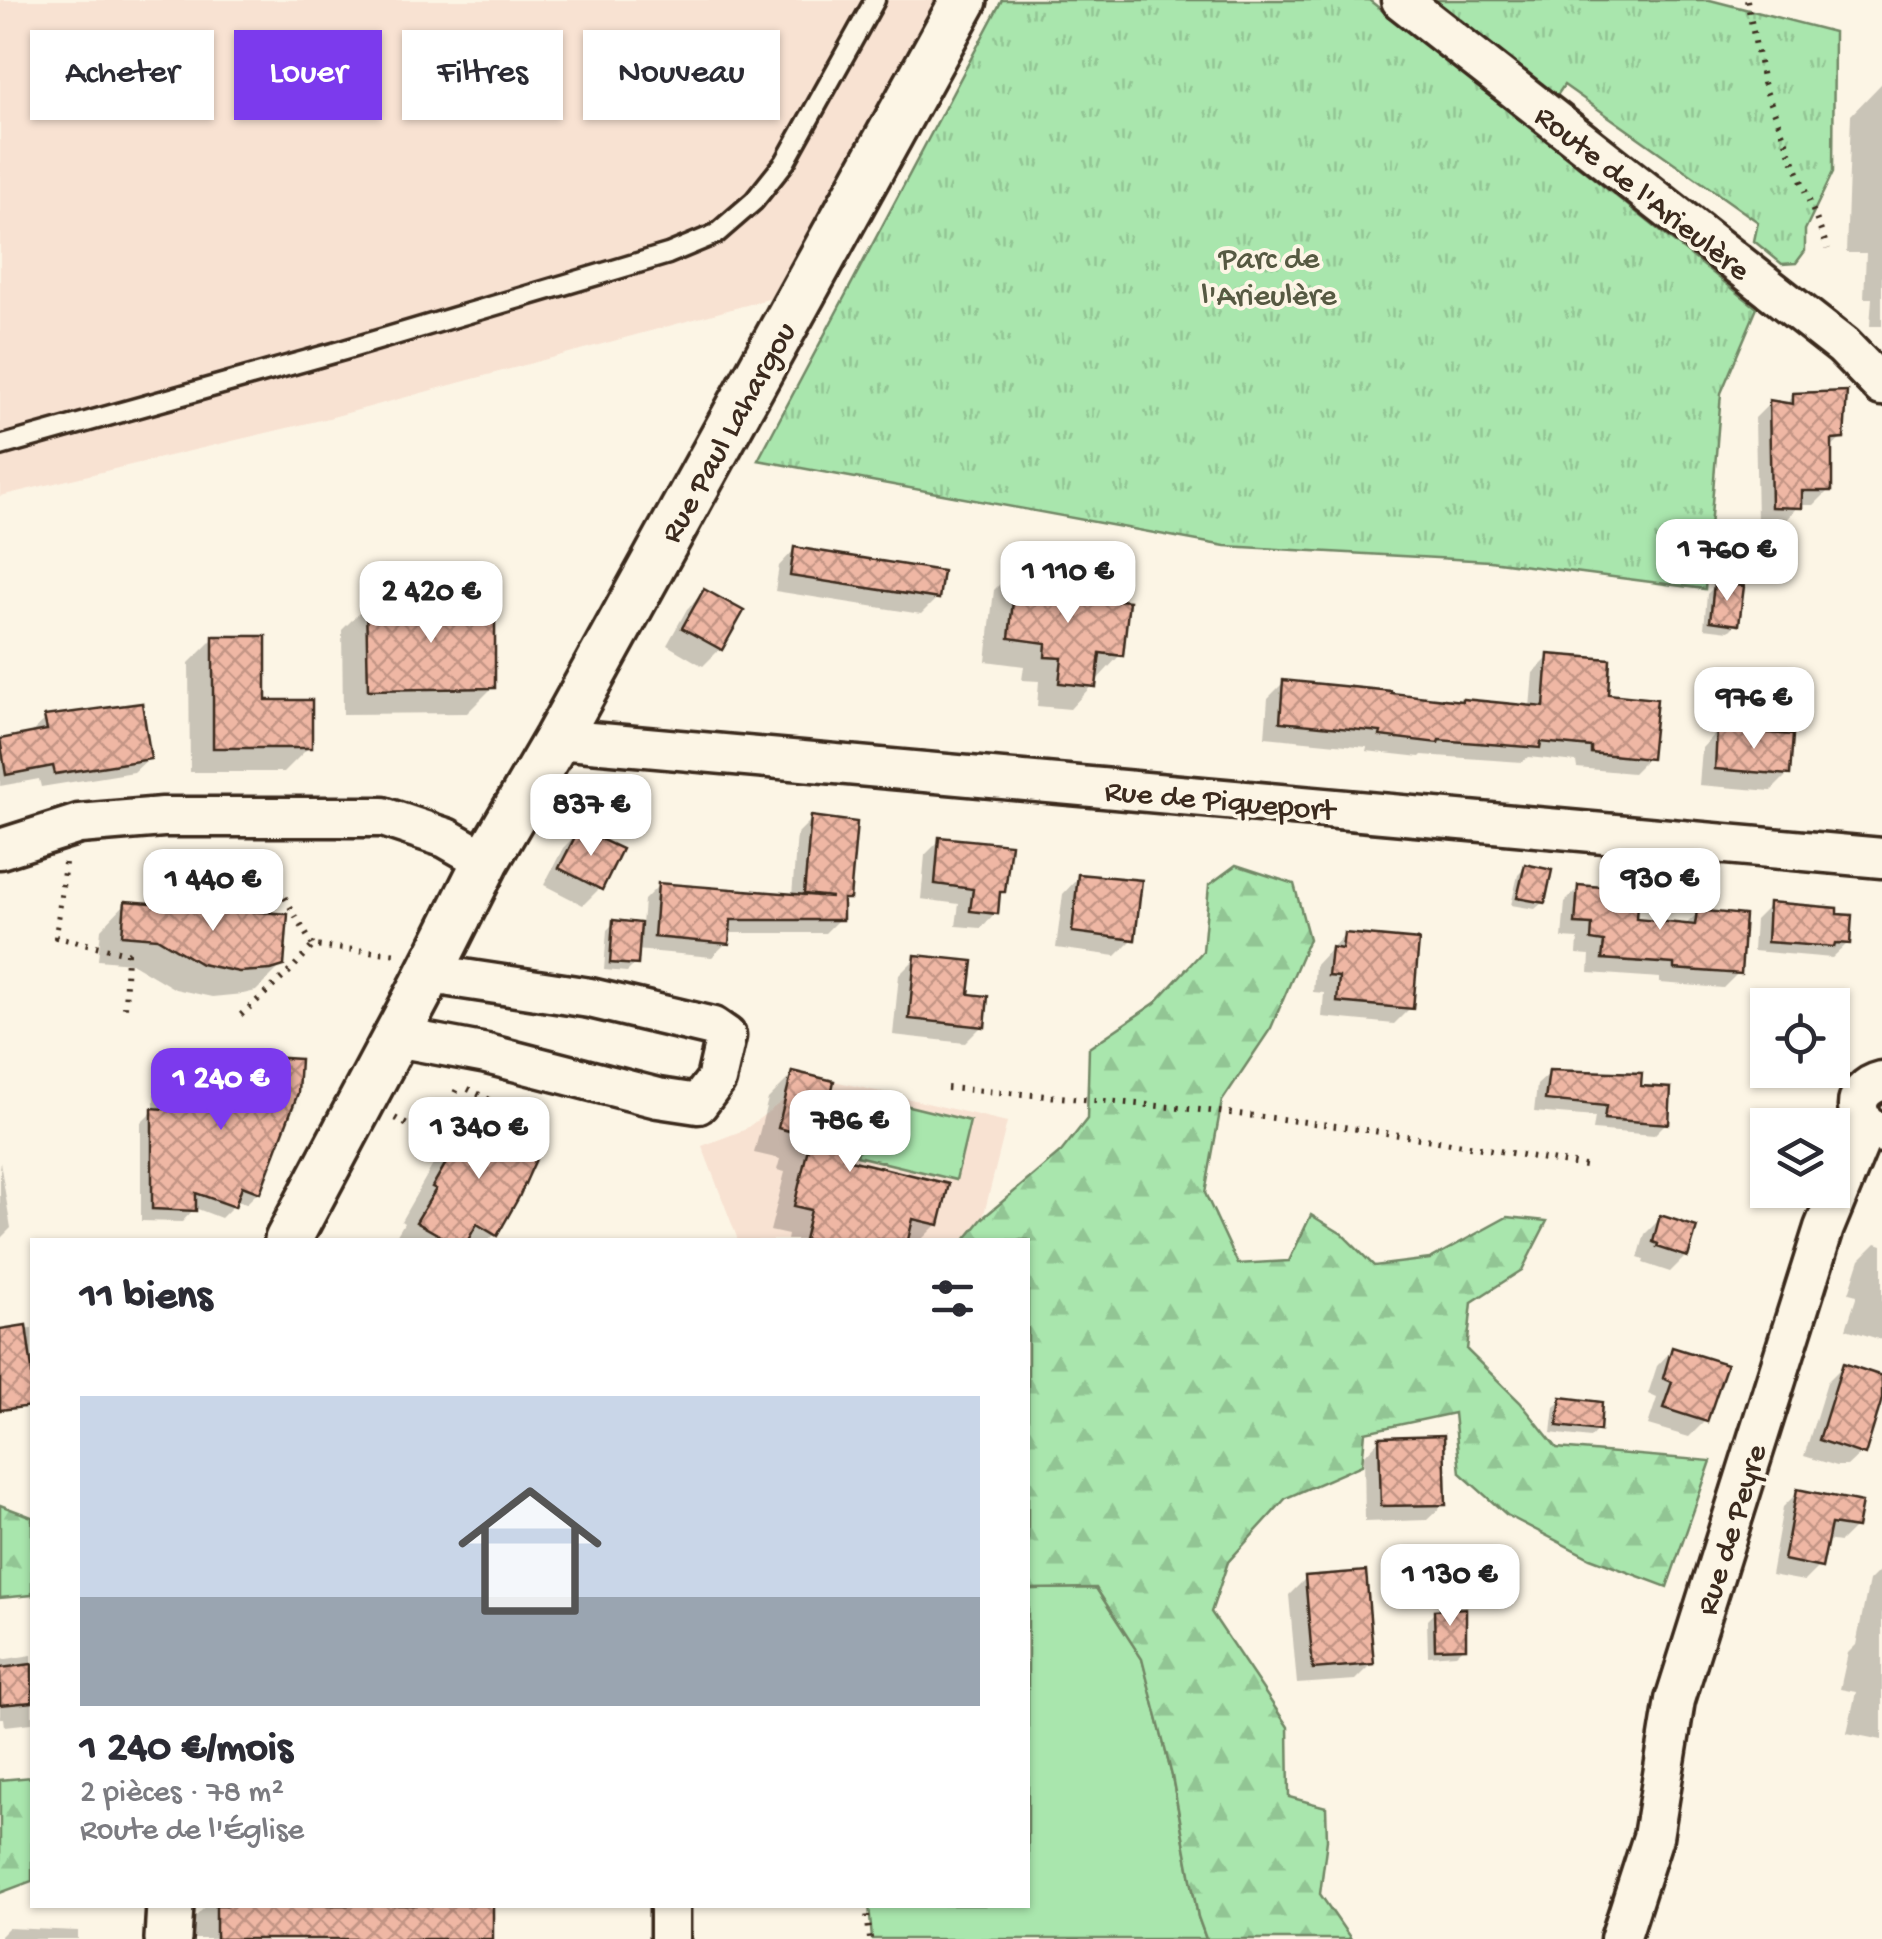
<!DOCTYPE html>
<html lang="fr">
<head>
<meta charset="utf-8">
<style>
  :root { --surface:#fff; --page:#f2f2f3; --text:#2b2b33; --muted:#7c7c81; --line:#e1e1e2; --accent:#7c3aed }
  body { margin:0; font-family:"Gochi Hand",sans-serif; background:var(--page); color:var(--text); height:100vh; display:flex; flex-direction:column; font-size:38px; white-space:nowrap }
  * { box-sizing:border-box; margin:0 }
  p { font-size:32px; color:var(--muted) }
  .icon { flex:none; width:55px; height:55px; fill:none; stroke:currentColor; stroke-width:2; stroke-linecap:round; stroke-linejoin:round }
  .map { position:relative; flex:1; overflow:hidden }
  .panel { position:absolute; left:30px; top:1238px; width:1000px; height:670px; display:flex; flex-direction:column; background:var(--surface); border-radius:0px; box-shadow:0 2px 8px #0004 }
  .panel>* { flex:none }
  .hud { position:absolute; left:30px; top:30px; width:1000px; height:90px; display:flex; gap:20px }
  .controls { position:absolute; left:1750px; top:988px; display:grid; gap:20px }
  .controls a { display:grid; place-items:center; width:100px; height:100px; border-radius:0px; background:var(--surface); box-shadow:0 2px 8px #0004; font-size:50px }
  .price { position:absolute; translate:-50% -85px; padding:0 22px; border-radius:20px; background:#fff; color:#222; font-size:32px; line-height:65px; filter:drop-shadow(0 2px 5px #0008) }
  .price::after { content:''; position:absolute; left:50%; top:60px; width:30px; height:22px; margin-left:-15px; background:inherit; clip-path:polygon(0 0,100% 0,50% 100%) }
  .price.active { background:var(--accent); color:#fff }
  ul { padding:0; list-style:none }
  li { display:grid; align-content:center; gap:20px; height:530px; padding:0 50px }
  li+li { border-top:2px solid var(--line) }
  li span { display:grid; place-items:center; height:310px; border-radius:0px; color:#555 }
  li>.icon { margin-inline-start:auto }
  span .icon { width:180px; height:180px; fill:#fffc; stroke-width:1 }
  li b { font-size:42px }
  h2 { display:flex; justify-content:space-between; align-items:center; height:120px; padding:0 50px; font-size:42px }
  .pill { padding:0 35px; border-radius:0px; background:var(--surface); box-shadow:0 2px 8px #0004; font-size:35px; line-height:90px }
  .pill.active { background:var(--accent); color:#fff }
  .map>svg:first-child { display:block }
  .built { fill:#f8e2d2 }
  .grass { fill:#a9e6ad; stroke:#728866; stroke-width:2.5 }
  .forest { fill:url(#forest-firs); stroke:#728866; stroke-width:2.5 }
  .park { fill:url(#park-tufts); stroke:#728866; stroke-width:2.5 }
  .shadow { fill:#0003 }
  .building { fill:url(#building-cross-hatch); stroke:#3b2a1e; stroke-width:2.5 }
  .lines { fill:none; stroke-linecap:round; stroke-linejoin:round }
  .service-casing { stroke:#3b2a1e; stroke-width:25 }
  .minor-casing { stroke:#3b2a1e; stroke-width:45 }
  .tertiary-casing { stroke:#3b2a1e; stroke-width:52 }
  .path { stroke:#3b2a1e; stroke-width:6; stroke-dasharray:2.5 8; stroke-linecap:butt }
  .service { stroke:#fcf5e5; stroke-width:18 }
  .minor { stroke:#fcf5e5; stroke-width:38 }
  .tertiary { stroke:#fcf5e5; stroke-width:45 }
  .labels { text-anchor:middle; stroke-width:8; stroke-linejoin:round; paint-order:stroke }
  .street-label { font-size:32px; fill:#3b2a1e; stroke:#fcf5e5 }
  .park-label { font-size:32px; fill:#565942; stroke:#fcf5e5 }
</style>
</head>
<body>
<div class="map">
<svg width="1882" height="1939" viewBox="0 0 1882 1939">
  <defs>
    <pattern id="forest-firs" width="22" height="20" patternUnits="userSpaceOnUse" patternTransform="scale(2.5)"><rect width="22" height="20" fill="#a9e6ad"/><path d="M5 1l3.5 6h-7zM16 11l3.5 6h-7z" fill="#92c594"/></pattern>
    <pattern id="park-tufts" width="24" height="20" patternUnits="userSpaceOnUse" patternTransform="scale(2.5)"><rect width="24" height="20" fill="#a9e6ad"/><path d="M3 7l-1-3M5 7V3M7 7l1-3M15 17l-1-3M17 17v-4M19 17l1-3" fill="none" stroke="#92c594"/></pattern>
    <pattern id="building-cross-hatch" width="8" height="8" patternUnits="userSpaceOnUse" patternTransform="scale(2.5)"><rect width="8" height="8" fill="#efb7a4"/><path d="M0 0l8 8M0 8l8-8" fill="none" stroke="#c39585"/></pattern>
  </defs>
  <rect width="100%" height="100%" fill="#fcf5e5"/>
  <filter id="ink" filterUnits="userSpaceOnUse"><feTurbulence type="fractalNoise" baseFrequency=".01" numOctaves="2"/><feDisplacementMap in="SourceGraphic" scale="20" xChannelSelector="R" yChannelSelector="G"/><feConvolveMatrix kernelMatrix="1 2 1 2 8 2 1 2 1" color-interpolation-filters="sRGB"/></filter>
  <g filter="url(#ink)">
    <g class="built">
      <path d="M0,0h942l-159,295 -458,124 -325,77z"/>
      <path d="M792,1071l215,51 -24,96 -18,22h-227l-36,-94 42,-16 40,-30z"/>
    </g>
    <g class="grass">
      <path d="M872,1097l98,24 -14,59 -99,-24z"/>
      <path d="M1096,1588l46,70 30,118 26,141 8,22h-334l-3,-34h159v-316z"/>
    </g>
    <g class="forest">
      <path d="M1236,865l58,19 15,55 -38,89 -49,73 -17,92 33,71 51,-3 22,-46 31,19 32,32 56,-7 77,-42 40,4 -25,49 -50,32 -5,48 53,52 37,46 154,13 -44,126 -77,-29 -83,-43 -47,-42 -6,-60 -89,19 -3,33 -76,33 -58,64 -17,50 77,115 1,70 37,10 1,33 -7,54 31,45h-145l-8,-22 -26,-141 -30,-117 -46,-71 -68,1v-349h-63l18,-22 78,-66 26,-33 2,-71 66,-45 48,-52 6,-66z"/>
      <path d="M0,1505l32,12v78l-32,3z"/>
      <path d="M32,1777v104l-32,12v-113z"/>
    </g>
    <g class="park">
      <path d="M1002,0h367l388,308 -36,85 -16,196 -215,-28 -265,-15 -467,-86z"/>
      <path d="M1431,0h279l124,32 -1,140 -28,58v21l-9,12 -14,1 -28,-23 4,-19 -194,-137 -8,12z"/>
    </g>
    <g class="shadow">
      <path d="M1882,83v243h-12l2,-28h-8l2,-45h-20l5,-138z"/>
      <path d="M1794,396l48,42 -13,12v40l-15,15h-15l-15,17 -27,-1 -2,-103 15,-15 15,2z"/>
      <path d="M794,550l143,48 -16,16 -146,-23 4,-25z"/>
      <path d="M1018,566l20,31 82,58 -50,54 -33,-3 2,-25 -17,-1 2,-14 -38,-5 8,-71z"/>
      <path d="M1715,586l21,38 -7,7 -25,-3 3,-34z"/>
      <path d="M704,592l37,20 -21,37 -17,17 -36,-21 20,-36z"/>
      <path d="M367,605l126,82 -26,26 -124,1 -1,-84z"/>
      <path d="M214,638l50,64 45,45 -25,25h-94l-1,-109z"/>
      <path d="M1549,657l100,100 -16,16 -56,-5 -1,-6 -48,-5 -6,5 -100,-7 -2,2 -54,-6 1,-4 -102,-10 3,-39 16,-16 104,13 142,13 3,-35z"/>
      <path d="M46,719l103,39 -15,14 -93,15 -2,-8 -39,7v-45l32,-5 -1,-3z"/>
      <path d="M1718,731l70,43 -17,17 -72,-6 3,-37z"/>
      <path d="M812,819l35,79 -6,7 -1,13 -15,15h-98l-1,10 -14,14 -76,-7 -1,14 -8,8 -23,-2 3,-40 7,-7 28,2 2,-25 15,-15 133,11 5,-62z"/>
      <path d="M579,832l21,56 -17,17 -39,-20 19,-37z"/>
      <path d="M940,840l63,50 -5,6 -2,16 -15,16 -25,-2 3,-22 -38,-5 4,-44z"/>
      <path d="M1526,867l17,35 -8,7 -24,-4 7,-30z"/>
      <path d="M1079,877l54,62 -17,17 -60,-8 7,-54z"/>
      <path d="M1579,888l54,33 51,5 14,-13 40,60 -15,15 -63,-5v-5l-71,-5 1,-18 -13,-1 1,-15 -16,-1 3,-36z"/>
      <path d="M126,903l76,6 3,-3 77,59 -26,26 -13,3 -31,3 -37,-8 -44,-26 -33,-3 3,-31z"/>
      <path d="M1770,905l78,38 -16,15 -79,-7 2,-31z"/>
      <path d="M1344,935l66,73 -16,16 -72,-7 2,-24 -11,-1 2,-26z"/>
      <path d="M916,958l51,38 15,30 -17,17 -72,-8 6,-60z"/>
      <path d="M236,1058l22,134 -12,12 -11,-4 -2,6 -12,12 -26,-10 -13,14 -41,-1v-98l13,-13v-16l13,-12 56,3 1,-15z"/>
      <path d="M1550,1073l89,15 27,35 -12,12 -61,-5 2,-13 -61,-5 3,-27z"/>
      <path d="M793,1074l32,36 22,51 90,63 -16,16h-134l1,-5 -18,-4 15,-59 -8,-2 3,-11 -26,-6 14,-54z"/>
      <path d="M476,1116l19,118 -6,6h-95l10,-17 -3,-2 41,-72z"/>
      <path d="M0,1162l11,66 -11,11z"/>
      <path d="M1661,1218l25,38 -16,16 -27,-9 1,-3 -6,-2 7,-24z"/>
      <path d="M1876,1243l6,2v95l-36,-11 11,-34 -8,-2 11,-34z"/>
      <path d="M32,1328v64l-32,7v-67z"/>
      <path d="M1673,1349l32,72 -16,16 -41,-12 9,-27 -9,-4 9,-28z"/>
      <path d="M1843,1366l39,13v11l-18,60 -17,16h-10l-33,-10 23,-74z"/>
      <path d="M1562,1400l35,30 -7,8 -39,-5 3,-26z"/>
      <path d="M1380,1439l64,65 -17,16 -62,2 -1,-66z"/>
      <path d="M1798,1492l57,35 -15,15 -15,-2 -6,26 -15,15 -33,-6 12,-68z"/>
      <path d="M1882,1568v172l-35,-7 9,-41 -16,-3 8,-36 8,-8 13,-64z"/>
      <path d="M1306,1578l66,85 -17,17 -58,4 -8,-89z"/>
      <path d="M1435,1612l29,35 -8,7 -28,2 -1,-36z"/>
      <path d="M32,1655v68l-27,3 -1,-8h-4v-58z"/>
      <path d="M207,1905h283v34h-307v-10z"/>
      <path d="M8,1928l70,3v8h-78v-3z"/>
    </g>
    <g class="building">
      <path d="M1847,391l-3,48 -12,1v51h-30v17l-31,-1 -2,-107 24,4v-11z"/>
      <path d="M794,547l149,24 -4,28 -149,-23z"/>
      <path d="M1017,563l27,3 -3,29 54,6 1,-3 33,3 -6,55 -23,-3 -4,34 -37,-4 3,-25 -17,-1 1,-14 -37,-5z"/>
      <path d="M1714,583l30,3 -5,39 -29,-4z"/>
      <path d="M704,589l40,22 -22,39 -40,-22z"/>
      <path d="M366,602l129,1v85l-127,2z"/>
      <path d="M213,636h53v64h46v48h-99z"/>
      <path d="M1548,654l62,5 -2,35 49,5 -6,60 -60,-6v-6l-50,-5 -1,6 -101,-8 -1,3 -58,-7 1,-4 -101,-10 3,-42 108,11v2l71,8v-2l82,8z"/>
      <path d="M142,703l9,56 -96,15 -2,-8 -47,9 -6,-36 47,-9 -3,-14z"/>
      <path d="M1717,729l76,6 -3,40 -75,-6z"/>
      <path d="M811,816l46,6 -7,77h-7v21h-112l-2,24 -75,-7 4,-54 174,14 -28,-3z"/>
      <path d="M579,829l43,20 -20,41 -43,-22z"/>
      <path d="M939,837l72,7 -6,48h-5l-2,22 -28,-3 3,-22 -38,-5z"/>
      <path d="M1525,864l27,6 -7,33 -28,-5z"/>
      <path d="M1078,874l64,6 -7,60 -63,-8z"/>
      <path d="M1578,885l60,5 -2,29 59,6 2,-15 48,5 -4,59 -67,-5v-5l-72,-5 2,-17 -13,-2 1,-15 -17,-1z"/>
      <path d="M125,901l79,6v-3l44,2 -1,5 41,3 -4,52 -13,4 -32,2 -38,-8 -44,-26 -35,-3z"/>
      <path d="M1769,902l68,6v6l15,1 -2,29 -15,-1 -1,4 -67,-5z"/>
      <path d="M613,920l28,3 -3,42 -28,-2z"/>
      <path d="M1344,933l75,7 -6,69 -76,-7 2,-25 -11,-1 3,-29 11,2z"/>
      <path d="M915,955l58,6 -4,33 19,2 -3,31 -76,-8z"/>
      <path d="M235,1055l65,4 -2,34 -38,100 -18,-7 -7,21 -39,-14v18l-44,-2v-101l12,1 2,-30 67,4z"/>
      <path d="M1549,1070l93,3 -1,13 30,2 -2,36 -65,-5 2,-13 -61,-6z"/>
      <path d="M792,1071l42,10 -6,27 32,8 -10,44 99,24 -10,41 -26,-6 -5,21h-104l7,-30 -17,-4 14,-58 -8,-2 4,-11 -26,-7z"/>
      <path d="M475,1113l66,35 -22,49 -22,39 -20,-12 -9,16h-20l-32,-18 20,-33 -4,-2z"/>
      <path d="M1660,1215l37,12 -9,30 -31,-10 1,-3 -5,-2z"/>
      <path d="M26,1325l6,44v37l-32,4v-81z"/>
      <path d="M1672,1347l55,17 -20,58 -44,-14 9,-26 -9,-4z"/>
      <path d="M1843,1363l39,13v23l-17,56 -46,-15z"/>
      <path d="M1561,1397l41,5 -2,29 -43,-5z"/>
      <path d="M1444,1435l2,70 -65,1 -2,-69z"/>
      <path d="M1797,1489l65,13 -5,26 -26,-4 -9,44 -38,-8z"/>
      <path d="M1366,1571l8,93 -61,5 -8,-93z"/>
      <path d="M1466,1608v40l-31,1 -1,-39z"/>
      <path d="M32,1664v38l-32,3v-37z"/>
      <rect x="216" y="1905" width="277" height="34"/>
    </g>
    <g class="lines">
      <defs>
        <path id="service" d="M0,446l344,-96 324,-96 48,-20 38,-33 31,-39 90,-162"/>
        <g id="minor">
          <path d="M1401,0l442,346 39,40"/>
          <path d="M557,739l1325,119"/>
          <path d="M0,849l79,-25 84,-7h220l63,21 40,23"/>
          <path d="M396,1037l91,17 171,44 40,6 18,-24 10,-44 -13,-9 -123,-29 -140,-21 -17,-11"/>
          <path d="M1882,1081c-33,8 -31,43 0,52"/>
          <path d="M670,1905v34"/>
          <path d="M1620,1939l33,-102 22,-137 149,-472 42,-102"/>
        </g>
        <g id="tertiary">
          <path d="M288,1240l135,-254 63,-125 71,-122 407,-739"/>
          <path d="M168,1939l2,-34"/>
        </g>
      </defs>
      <use href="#service" class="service-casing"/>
      <use href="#minor" class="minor-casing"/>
      <use href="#tertiary" class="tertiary-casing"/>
      <g class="path">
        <path d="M1747,0l16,83 65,166"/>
        <path d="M244,852l-2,40 42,4 29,50"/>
        <path d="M65,863l-9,74 71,16 -2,56"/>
        <path d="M241,1015l47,-42 25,-27 86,8"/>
        <path d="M947,1088c114,9 228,18 342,32 101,12 201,29 301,47"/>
        <path d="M468,1089l70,35"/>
        <path d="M395,1118l37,21 27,-54"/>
        <path d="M866,1905l4,34"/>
      </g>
      <use href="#service" class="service"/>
      <use href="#minor" class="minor"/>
      <use href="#tertiary" class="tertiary"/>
    </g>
  </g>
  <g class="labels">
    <g class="street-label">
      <text transform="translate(1644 191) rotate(38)" y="11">Route de l'Arieulère</text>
      <text transform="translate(726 431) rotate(-61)" y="11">Rue Paul Lahargou</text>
      <text transform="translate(1220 798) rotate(5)" y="11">Rue de Piqueport</text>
      <text transform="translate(1729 1529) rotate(-73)" y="11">Rue de Peyre</text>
    </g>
    <g class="park-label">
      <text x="1269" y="267">Parc de<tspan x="1269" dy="37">l'Arieulère</tspan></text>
    </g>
  </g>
</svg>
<div class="controls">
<a><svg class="icon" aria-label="locate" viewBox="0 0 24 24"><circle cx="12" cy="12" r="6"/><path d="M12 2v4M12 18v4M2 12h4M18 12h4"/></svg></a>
<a><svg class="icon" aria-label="layers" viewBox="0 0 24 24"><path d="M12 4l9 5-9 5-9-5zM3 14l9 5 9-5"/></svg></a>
</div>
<b class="price" style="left:1727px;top:604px">1 760 €</b>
<b class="price" style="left:1068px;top:626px">1 110 €</b>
<b class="price" style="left:431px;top:646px">2 420 €</b>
<b class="price" style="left:1754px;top:752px">976 €</b>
<b class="price" style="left:591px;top:859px">837 €</b>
<b class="price" style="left:1660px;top:933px">930 €</b>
<b class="price" style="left:213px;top:934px">1 440 €</b>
<b class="price active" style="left:221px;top:1133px">1 240 €</b>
<b class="price" style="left:850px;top:1175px">786 €</b>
<b class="price" style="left:479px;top:1182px">1 340 €</b>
<b class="price" style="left:1450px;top:1629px">1 130 €</b>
<div class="hud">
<a class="pill">Acheter</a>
<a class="pill active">Louer</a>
<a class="pill">Filtres</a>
<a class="pill">Nouveau</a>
</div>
<section class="panel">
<h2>11 biens<svg class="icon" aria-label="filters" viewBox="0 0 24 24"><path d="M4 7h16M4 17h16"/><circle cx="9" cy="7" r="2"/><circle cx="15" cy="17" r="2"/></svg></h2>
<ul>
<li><span style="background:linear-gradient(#c9d6e8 65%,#9aa5b1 0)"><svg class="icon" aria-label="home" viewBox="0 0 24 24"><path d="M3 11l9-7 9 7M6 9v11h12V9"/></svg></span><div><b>1 240 €/mois</b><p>2 pièces · 78 m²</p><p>Route de l'Église</p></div></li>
</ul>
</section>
</div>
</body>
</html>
